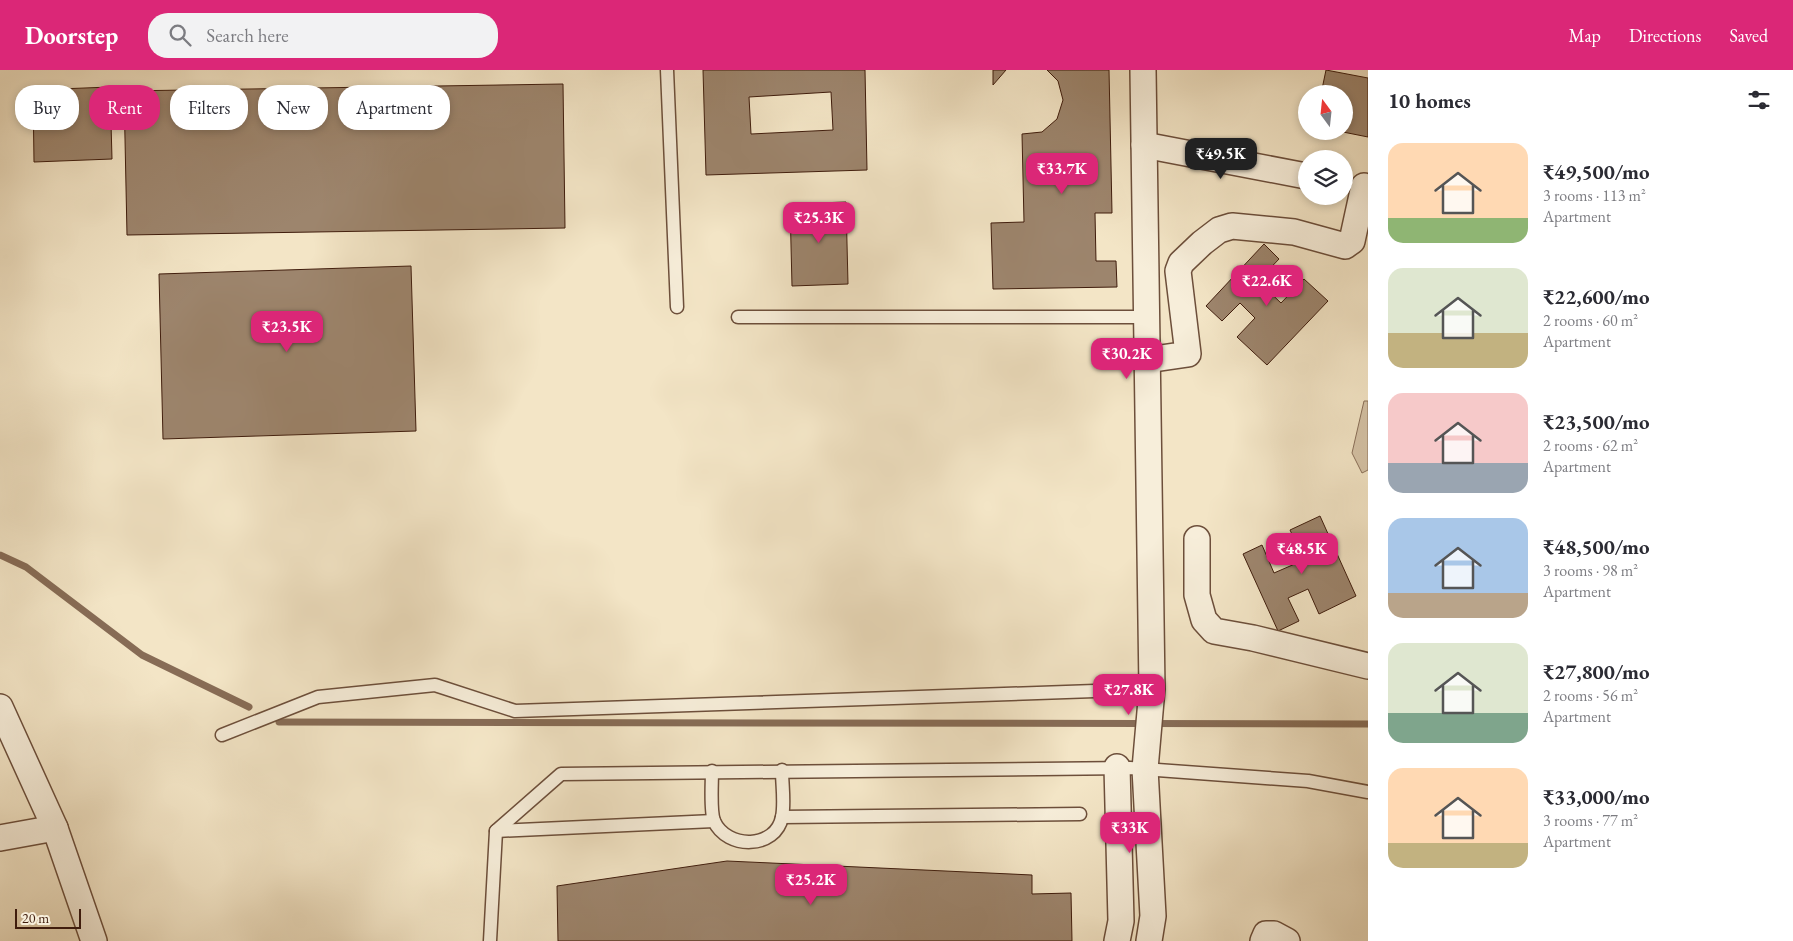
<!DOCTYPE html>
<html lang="en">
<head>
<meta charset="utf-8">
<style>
  :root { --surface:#fff; --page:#f2f2f3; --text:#2b2b33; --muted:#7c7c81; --accent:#db2777 }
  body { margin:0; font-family:"EB Garamond",serif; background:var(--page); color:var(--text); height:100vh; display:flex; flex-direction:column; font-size:19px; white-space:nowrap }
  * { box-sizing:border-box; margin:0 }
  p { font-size:16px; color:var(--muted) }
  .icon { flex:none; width:28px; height:28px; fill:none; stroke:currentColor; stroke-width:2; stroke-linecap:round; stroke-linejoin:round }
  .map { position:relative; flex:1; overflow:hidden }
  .details { display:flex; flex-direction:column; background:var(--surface); width:425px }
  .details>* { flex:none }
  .banner { position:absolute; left:15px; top:15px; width:475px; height:45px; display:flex; gap:10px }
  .needle { width:32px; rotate:345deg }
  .controls { position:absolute; left:1298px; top:15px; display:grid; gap:10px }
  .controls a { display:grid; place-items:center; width:55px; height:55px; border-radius:50%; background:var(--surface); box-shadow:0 2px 8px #0003; font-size:25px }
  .scale { position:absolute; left:15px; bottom:12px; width:66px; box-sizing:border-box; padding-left:5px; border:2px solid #401d0d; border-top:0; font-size:14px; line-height:18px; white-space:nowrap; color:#401d0d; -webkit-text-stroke:4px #f7eeda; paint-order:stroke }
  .price { position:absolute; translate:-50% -42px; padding:0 11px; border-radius:10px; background:var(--accent); color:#fff; font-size:16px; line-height:32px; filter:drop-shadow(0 1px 2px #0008) }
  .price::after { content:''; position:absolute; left:50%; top:30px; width:15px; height:11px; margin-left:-8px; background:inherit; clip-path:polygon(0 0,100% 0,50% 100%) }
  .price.active { background:#222; color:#fff }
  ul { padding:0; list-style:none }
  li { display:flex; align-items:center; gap:15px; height:125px; padding:0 20px }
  li span { display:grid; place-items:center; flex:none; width:140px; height:100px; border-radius:15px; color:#555 }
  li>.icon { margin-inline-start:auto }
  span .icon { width:60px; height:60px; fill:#fffc; stroke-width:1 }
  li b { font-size:21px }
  h2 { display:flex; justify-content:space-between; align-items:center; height:60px; padding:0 20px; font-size:21px }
  .pill { padding:0 18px; border-radius:20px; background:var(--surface); box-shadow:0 2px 8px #0003; font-size:18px; line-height:45px }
  .pill.active { background:var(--accent); color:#fff }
  header { display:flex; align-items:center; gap:30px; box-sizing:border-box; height:70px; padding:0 25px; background:var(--accent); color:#fff }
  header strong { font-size:24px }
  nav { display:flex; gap:28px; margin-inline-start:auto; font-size:18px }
  .search { width:350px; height:45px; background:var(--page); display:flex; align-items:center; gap:12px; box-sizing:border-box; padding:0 18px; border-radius:20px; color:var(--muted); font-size:19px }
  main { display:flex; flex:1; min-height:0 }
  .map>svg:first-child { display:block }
  .green { fill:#d5c3a7; stroke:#8a705a }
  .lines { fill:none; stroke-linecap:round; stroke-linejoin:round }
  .stream { stroke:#876c56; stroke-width:7 }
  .building { fill:#9d856d; stroke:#401d0d; fill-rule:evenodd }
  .lane-casing { stroke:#6d4f3b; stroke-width:15 }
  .street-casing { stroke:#6d4f3b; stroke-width:28 }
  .lane { stroke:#f7eeda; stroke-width:12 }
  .street { stroke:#f7eeda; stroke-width:25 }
</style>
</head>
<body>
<header>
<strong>Doorstep</strong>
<div class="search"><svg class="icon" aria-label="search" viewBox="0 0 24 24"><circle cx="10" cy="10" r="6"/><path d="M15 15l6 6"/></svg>Search here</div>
<nav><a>Map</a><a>Directions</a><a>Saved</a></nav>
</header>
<main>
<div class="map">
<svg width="1368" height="871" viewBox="0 0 1368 871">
  <rect width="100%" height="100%" fill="#f3e5c6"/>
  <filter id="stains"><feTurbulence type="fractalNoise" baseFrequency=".004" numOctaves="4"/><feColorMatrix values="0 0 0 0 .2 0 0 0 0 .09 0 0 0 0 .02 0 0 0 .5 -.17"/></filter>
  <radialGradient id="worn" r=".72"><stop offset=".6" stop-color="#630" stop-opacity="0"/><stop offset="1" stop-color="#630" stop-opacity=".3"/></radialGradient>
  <path class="green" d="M1364,331h4v69l-6,3 -10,-20z"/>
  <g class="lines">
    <g class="stream">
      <path d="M0,485l26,12 116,88 107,52"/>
      <path d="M279,652l1089,2"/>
    </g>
  </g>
  <g class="building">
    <path d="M703,0h162l2,100 -161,5zM831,22l2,38 -82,4 -2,-37z"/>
    <path d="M993,0h13l-13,15z"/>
    <path d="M1047,0h62l3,143h-17l1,48h20l1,26 -124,2 -2,-66 33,-1 -2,-88 20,-2 15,-13 6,-19 -5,-19z"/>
    <path d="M1326,0l42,8v59l-30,-6h6v-37h-23z"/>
    <path d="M563,14l2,144 -438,7 -3,-144z"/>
    <path d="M110,17l2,72 -78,3 -1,-72z"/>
    <path d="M846,132l2,82 -56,2 -2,-82z"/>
    <path d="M1264,174l15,15 -21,22 23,22 23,-24 24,22 -61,64 -30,-28 18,-19 -15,-15 -18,18 -16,-15z"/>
    <path d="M411,196l5,165 -253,8 -4,-165z"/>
    <path d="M1320,446l36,80 -37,18 -11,-25 -20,9 11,23 -21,10 -35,-77 19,-9 12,28 30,-13 -14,-30z"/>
    <path d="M727,791l305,14v19l39,-1 1,48h-514l-1,-55z"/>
  </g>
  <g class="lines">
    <defs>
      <g id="lane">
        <path d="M667,0l10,237"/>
        <path d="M738,247h408"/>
        <path d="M222,665l96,-38 117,-12 80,26 637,-22"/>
        <path d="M712,701c0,12 -2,40 2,50 13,29 62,28 68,-4 3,-14 0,-32 0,-47"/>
        <path d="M782,747l298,-3"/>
        <path d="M496,761l218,-10"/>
        <path d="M490,871l6,-110 65,-57 569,-6 178,13 60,11"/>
      </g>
      <g id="street">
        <path d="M1143,0l9,619 -7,80 8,147 -4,25"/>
        <path d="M1144,75l162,31"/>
        <path d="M1147,290l41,-6 -10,-83 3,-8 21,-20 17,-13 13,-4 62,6 51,14 7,-5 12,-55"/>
        <path d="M1197,469v56l7,25 10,11 39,7 115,28"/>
        <path d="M0,637l55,121"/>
        <path d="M1117,697l4,154 -4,20"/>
        <path d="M0,768l55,-10 39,113"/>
        <path d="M1263,871l3,-7h8l13,7"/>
      </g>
    </defs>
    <use href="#lane" class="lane-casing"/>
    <use href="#street" class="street-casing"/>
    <use href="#lane" class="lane"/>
    <use href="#street" class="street"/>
  </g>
  <rect width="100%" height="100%" filter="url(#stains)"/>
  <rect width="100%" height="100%" fill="url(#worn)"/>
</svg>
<div class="controls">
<a><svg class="needle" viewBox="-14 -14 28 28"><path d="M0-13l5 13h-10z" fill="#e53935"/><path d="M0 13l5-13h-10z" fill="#7c7c81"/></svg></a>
<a><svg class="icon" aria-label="layers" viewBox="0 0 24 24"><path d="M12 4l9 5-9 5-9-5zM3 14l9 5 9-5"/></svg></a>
</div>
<div class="scale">20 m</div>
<b class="price active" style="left:1221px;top:110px">₹49.5K</b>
<b class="price" style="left:1062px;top:125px">₹33.7K</b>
<b class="price" style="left:819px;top:174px">₹25.3K</b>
<b class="price" style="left:1267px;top:237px">₹22.6K</b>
<b class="price" style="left:287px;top:283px">₹23.5K</b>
<b class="price" style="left:1127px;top:310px">₹30.2K</b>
<b class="price" style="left:1302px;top:505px">₹48.5K</b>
<b class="price" style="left:1129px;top:646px">₹27.8K</b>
<b class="price" style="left:1130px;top:784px">₹33K</b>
<b class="price" style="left:811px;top:836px">₹25.2K</b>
<div class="banner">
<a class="pill">Buy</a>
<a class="pill active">Rent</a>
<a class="pill">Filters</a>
<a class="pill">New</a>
<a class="pill">Apartment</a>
</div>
</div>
<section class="details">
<h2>10 homes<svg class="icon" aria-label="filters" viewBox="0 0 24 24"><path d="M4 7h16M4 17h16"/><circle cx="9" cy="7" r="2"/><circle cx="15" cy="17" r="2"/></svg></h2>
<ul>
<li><span style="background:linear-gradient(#ffd9b3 75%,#8fb573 0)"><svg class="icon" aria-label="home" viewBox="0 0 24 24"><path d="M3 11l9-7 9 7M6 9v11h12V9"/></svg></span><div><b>₹49,500/mo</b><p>3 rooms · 113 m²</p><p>Apartment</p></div></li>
<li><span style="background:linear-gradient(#dfe7d0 65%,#c2b280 0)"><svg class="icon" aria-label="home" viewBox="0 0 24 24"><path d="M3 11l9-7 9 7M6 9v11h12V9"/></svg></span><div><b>₹22,600/mo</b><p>2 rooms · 60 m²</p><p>Apartment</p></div></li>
<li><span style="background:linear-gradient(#f6c9c9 70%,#9aa5b1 0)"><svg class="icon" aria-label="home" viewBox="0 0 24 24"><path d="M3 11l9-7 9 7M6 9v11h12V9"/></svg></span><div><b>₹23,500/mo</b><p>2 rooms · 62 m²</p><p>Apartment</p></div></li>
<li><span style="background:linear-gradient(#a9c7e8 75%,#b9a48a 0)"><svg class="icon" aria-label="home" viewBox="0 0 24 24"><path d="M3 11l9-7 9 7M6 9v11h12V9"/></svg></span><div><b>₹48,500/mo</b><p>3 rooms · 98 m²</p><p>Apartment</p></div></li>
<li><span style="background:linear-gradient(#dfe7d0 70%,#7fa58c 0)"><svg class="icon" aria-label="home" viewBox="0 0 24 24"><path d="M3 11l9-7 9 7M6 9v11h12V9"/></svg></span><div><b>₹27,800/mo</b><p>2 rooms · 56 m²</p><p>Apartment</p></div></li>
<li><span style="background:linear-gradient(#ffd9b3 75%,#c2b280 0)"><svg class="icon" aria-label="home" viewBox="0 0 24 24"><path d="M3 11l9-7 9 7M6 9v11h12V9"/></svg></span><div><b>₹33,000/mo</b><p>3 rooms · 77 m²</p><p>Apartment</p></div></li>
</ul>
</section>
</main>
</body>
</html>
